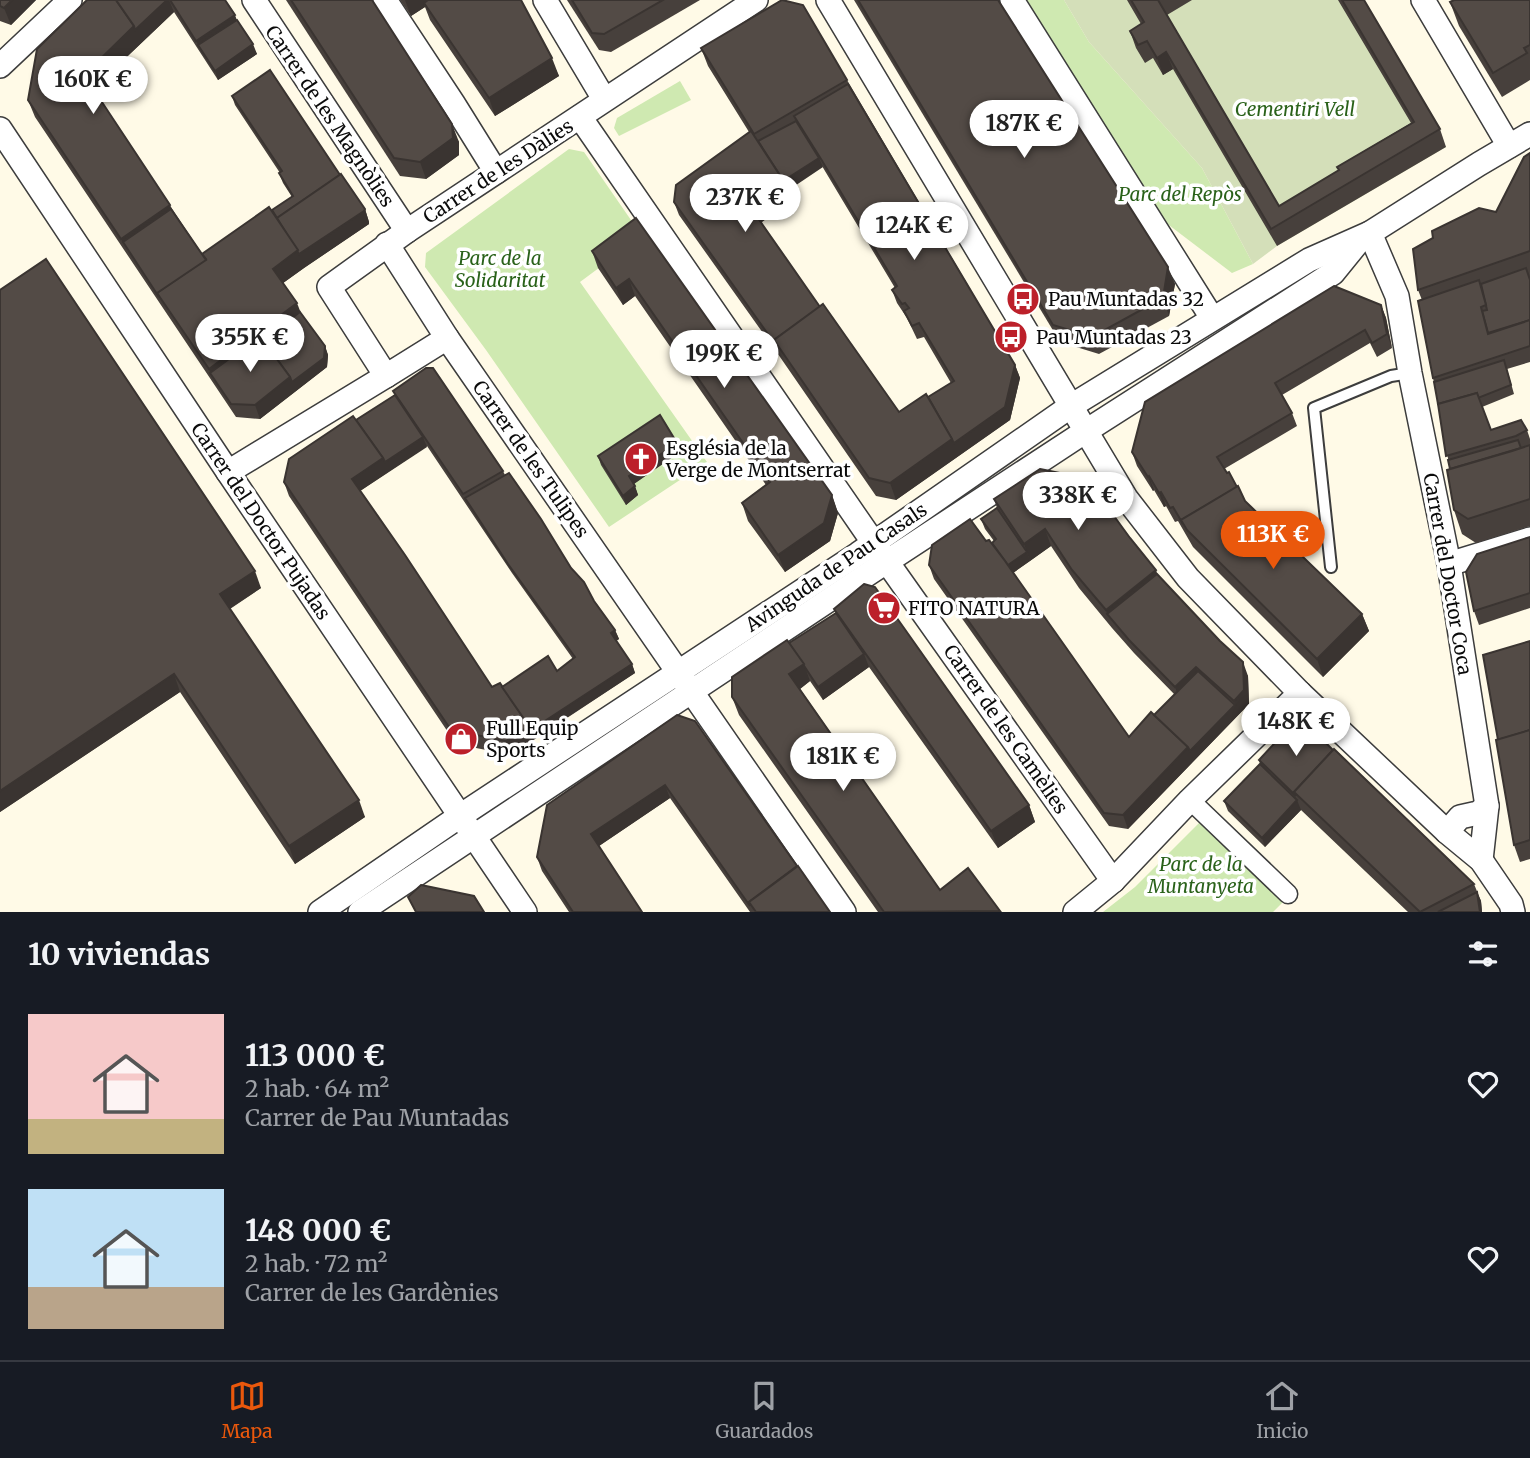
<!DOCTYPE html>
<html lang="es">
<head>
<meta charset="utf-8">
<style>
  :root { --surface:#171b24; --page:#20242c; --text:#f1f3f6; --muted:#9ea1a6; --line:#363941; --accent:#ea580c }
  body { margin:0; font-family:Merriweather,serif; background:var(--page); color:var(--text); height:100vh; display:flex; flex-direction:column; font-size:26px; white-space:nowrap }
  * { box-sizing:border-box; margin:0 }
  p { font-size:23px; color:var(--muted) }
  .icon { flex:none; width:38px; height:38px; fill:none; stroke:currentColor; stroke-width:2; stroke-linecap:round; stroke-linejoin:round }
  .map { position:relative; height:912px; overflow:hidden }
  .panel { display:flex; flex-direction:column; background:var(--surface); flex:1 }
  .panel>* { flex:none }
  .price { position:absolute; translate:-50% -60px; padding:0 16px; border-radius:24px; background:#fff; color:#222; font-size:23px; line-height:46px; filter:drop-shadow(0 2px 4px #0008) }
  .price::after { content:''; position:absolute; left:50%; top:42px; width:21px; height:16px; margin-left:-10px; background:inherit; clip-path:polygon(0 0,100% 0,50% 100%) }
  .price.on { background:var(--accent); color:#fff }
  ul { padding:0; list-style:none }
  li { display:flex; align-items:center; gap:21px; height:175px; padding:0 28px }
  li span { display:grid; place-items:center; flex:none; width:196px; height:140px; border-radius:0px; color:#555 }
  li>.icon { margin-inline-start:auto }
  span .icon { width:84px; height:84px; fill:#fffc; stroke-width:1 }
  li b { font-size:30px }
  h2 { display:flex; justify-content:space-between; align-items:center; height:84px; padding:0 28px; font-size:30px }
  .menu { display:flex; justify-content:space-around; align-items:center; height:98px; border-top:2px solid var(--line); background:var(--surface); font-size:19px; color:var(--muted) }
  .menu a { display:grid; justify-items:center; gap:4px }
  .menu .on { color:var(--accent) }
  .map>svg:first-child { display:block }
  .green { fill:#cfe9b1 }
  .cemetery { fill:#d4dfb9 }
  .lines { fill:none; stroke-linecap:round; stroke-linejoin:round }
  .service-casing { stroke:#3d3d3d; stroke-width:14 }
  .pedestrian-casing { stroke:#3d3d3d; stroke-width:21 }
  .minor-casing { stroke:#3d3d3d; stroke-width:26 }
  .service { stroke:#fff; stroke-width:10 }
  .pedestrian { stroke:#fff; stroke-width:18 }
  .minor { stroke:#fff; stroke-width:23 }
  .wall { fill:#47403c; fill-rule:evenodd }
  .shaded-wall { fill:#3a3431 }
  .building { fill:#534b46; stroke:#3a3431; stroke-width:2 }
  .labels { text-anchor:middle; stroke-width:7; stroke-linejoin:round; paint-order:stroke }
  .park-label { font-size:19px; font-style:italic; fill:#2a621a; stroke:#fff }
  .street-label { font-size:19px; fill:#0a0a0a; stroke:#fff }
  .poi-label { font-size:19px; fill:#0a0a0a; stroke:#fff; text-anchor:start }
</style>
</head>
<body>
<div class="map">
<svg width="1530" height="912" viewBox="0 0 1530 912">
  <rect width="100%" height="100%" fill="#fffae7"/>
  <g class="green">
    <path d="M1025,0h39l25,42 113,126 51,96 -21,9 -75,-57z"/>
    <path d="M680,81l11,19 -72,36 -5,-8 3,-10z"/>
    <path d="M569,149l15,3 58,84 -62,46 127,180 -98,65 -123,-177 -61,-83 1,-14z"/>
    <path d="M1201,821l82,81 -10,10h-170l32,-25z"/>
  </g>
  <path class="cemetery" d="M1064,0h296l86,147 -169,99 -24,18 -51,-96 -113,-126z"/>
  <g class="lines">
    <defs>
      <path id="service" d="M1331,567l-17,-159 77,-32 19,-3"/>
      <path id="pedestrian" d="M1190,800l98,94"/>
      <g id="minor">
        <path d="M254,0l153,231"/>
        <path d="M385,0l68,103 43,69"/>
        <path d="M545,0l59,99"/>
        <path d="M828,0l298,498 62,80 112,115 147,139 34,28 30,44 2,8"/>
        <path d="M1012,0l200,318"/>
        <path d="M1423,0l86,146"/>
        <path d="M0,66l70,-66"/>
        <path d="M580,117l293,425 240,339"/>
        <path d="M0,129l228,343 297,440"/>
        <path d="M1370,233l27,63 13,77 39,191 38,242 -6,54"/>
        <path d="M387,244l60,94 397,574"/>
        <path d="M386,376l61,-38"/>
        <path d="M228,472l158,-96 -57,-89 78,-56 349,-231"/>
        <path d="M1449,564l81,-25"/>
        <path d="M1447,832l13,-15 18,-4 9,-7"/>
        <path d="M320,912l140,-96 398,-262 213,-148 238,-146 61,-27 109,-69 51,-30"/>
        <path d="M360,912l511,-340 215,-141 247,-158 26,-32"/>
        <path d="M1075,912l38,-31 77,-81 110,-107"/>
      </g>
    </defs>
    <use href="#service" class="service-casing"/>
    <use href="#pedestrian" class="pedestrian-casing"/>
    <use href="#minor" class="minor-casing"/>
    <use href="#service" class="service"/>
    <use href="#pedestrian" class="pedestrian"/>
    <use href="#minor" class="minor"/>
  </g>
  <g class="wall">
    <path d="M0,0h36l-25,25 -11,-4z"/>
    <path d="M87,0h138l32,54 -39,26 -44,-68 -81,77 111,168 88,-60 -9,-14 -4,-10h1l-45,-68 -3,-9 108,79 25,34 4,13v2l-65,44 -21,15 17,29 25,34 3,9 -1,12 -67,52 -24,-2 -201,-300 -7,-17z"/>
    <path d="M286,0h86l87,142v13l-33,24 -26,-3z"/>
    <path d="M400,0h121l38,76 -64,40 -65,-96 -5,-13 -14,9z"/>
    <path d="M567,0h133l-89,52 -12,-2z"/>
    <path d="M854,0h144l177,284 -6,32 -70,38 -39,-12z"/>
    <path d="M1127,0h65l-25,15 112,191 60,-35 -2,-4 74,-44 -73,-123h26l76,129 6,18 -169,99 -104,-177 -10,6 -10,-17 -8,5 -9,-15 -6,-17 11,-7z"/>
    <path d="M1530,0v80l-28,17 -43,-71 -9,-24z"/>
    <path d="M701,48l146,32 168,285 5,13 -10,42 -114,80 -20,-4 -96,-139 -101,-142 -5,-13 75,-70 -41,-66zM822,166l73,122 -3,2 5,13 10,15 10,21 7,-2 27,46 -23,14 -29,15 -79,-105 -59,-85 5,-3 -4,-11z"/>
    <path d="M1530,153v209l-23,7 7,25 -32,13 9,23h36l3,9v87l-54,17 -14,-9 -8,-24 -4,-41 -17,-91 -11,-78 -4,-10 78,-78z"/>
    <path d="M636,218l196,277 6,18 -8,28 -45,31 -37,-51 -6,-18 24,-18 -131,-189 -12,9 -25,-37 -6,-17z"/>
    <path d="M0,290l261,298 -31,21 135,208 -70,47 -115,-172 -180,120z"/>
    <path d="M1381,305l5,13 6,30 -15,9 -7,-14 -88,52 10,18 5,13 -73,43 21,32 117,113 7,17 -46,46 -130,-130 -15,-26 -3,1 -9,-16 -2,1 -10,-17 -1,1 -16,-25 -5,-14z"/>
    <path d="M393,391l110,80 2,4 110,155 4,9 -3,2 16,23 3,9 -124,82 -55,-11 -167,-248 -5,-14 72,-62 39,-25zM427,446l85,127 61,86 -16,12 -55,16h-10l-132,-196z"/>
    <path d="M680,452l-46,32 4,11 -12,10 -25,-40 -3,-9z"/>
    <path d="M994,499l109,2 54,73 91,102 1,28 -121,125 -19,-3 -175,-247 -5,-14 57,-24 6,2 2,-2 -9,-12 -4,-10 16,-11zM1051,546l28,42 33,40 22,25 41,42 -21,20 -25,22 -116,-164z"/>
    <path d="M1530,537v71l-51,17 -5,-14z"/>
    <path d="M834,609l195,196 6,17 -37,26 -129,-181 -46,33 -13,-19 -10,8 140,201 28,-22 32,44h-122l-139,-197 -7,-18 57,-54 47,-30z"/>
    <path d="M1530,641v218l-10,3 -6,-17 -16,-105z"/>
    <path d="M677,715l120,151 33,46h-80l-80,-114 -71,48 43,66h-73l-27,-41 -5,-14z"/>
    <path d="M1333,750l141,134 7,17 1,11h-74l-107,-102 -36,37 -37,-36 -4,-10 36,-37 -1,-4z"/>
  </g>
  <g class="shaded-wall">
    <path d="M12,0h24l-25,25 -7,-17z"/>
    <path d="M167,0h2l5,12 -84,80 -6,-17 50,-49z"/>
    <path d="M405,0h31l-12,3 1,4 -14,9z"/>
    <path d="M235,15l5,14 -42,16 -2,-4z"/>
    <path d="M253,44l4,10 -39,26 -3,-9z"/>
    <path d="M1166,52l7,17 -10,6 -6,-17z"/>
    <path d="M552,58l7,18 -64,40 -6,-18z"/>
    <path d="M452,124l7,18v13l-33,24 -6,-17z"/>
    <path d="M819,158l4,9 -61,41 4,11 -8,6 -5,-14 2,-16 26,-18z"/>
    <path d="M170,205l6,18 -53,20 -2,-4z"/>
    <path d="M365,209l4,13v2l-65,44 -25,18 -6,-17 25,-19z"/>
    <path d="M1168,267l7,17 -6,32 -6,-18z"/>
    <path d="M629,279l6,17 -12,9 -7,-17z"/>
    <path d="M297,303l7,18 -94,52 -1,-4z"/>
    <path d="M1381,305l5,13 6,30 -5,-14z"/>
    <path d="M325,346l3,9 -1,12 -67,52 -5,-14 35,-28z"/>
    <path d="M1015,365l5,13 -10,42 -114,80 -6,-17z"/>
    <path d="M423,437l4,10 -70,46 -5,-14 31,-21z"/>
    <path d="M677,443l3,9 -48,33 -3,-9z"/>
    <path d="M1149,476l5,14 -1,1 -5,-14z"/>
    <path d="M635,486l3,9 -12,10 -3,-9z"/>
    <path d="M1161,492l5,14 -2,1 -5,-14z"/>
    <path d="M832,495l6,18 -8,28 -45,31 -7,-17z"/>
    <path d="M1045,529l6,17 -21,15 -6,-17z"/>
    <path d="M1027,552l3,9 -20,14 -3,-10z"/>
    <path d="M1156,570l6,17 -55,27 -1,-4z"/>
    <path d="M255,571l6,17 -35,23 -6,-17z"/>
    <path d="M1362,614l7,17 -46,46 -6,-18z"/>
    <path d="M615,630l4,9 -5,3 -3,-9z"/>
    <path d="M864,654l5,13 -46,33 -5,-13z"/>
    <path d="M1243,662l5,14 1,28 -121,125 -5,-14 65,-68 47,-42 -1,-4z"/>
    <path d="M632,664l3,9 -101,66 -3,-9z"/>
    <path d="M804,664l6,17 -14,11 -7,-18z"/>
    <path d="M1196,667l5,13 -21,20 -5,-13z"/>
    <path d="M174,674l6,18 -180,120v-21z"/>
    <path d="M529,726l5,13 -23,16 -5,-14z"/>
    <path d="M665,785l5,13 -74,50 -5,-14z"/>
    <path d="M359,800l6,17 -70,47 -6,-18z"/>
    <path d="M1297,800l4,10 -36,37 -3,-9z"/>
    <path d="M1029,805l6,17 -37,26 -7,-17z"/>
    <path d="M1477,892l4,9 1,11h-2z"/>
  </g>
  <g class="building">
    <path d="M0,0h12l-8,8 -4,-2z"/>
    <path d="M87,0h29l18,26 -50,49 86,130 -49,34 -93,-139 9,-51z"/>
    <path d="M116,0h51l-32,30 -1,-4z"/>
    <path d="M170,0h55l10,15 -39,26z"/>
    <path d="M291,0h81l80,124 1,14 -33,24 -26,-4z"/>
    <path d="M428,0h93l31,58 -63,40 -65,-95z"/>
    <path d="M572,0h91l-59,34 -12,-1z"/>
    <path d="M782,0l21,5 44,75 -93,54 -53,-86z"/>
    <path d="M858,0h140l170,267 -5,31 -71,39 -39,-12z"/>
    <path d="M1131,0h27l121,206 60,-36 -2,-3 77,-45 -72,-122h22l76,129 -169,100 -105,-177 -9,6 -10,-17 -9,4 -8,-14 14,-9z"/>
    <path d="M1454,0h76v45l-6,3 3,5 -34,20 -43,-71z"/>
    <path d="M237,20l16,24 -38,27 -17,-26z"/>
    <path d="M270,70l70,105 -63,43 -5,-8 21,-14 -14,-23 3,-2 -50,-75z"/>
    <path d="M848,84l167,281 -10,42 -51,36 -26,-46 26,-16 -35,-58 -7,3 -8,-15 5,-3 -4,-5 -3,1 -10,-14 5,-4 -76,-127 -27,-43z"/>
    <path d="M796,121l23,37 -36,23 -2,-4 -23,-36z"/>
    <path d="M751,131l30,46 -26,18 6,10 -8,6 67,96 -46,33 1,4 -101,-142 2,-17z"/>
    <path d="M1530,153v98l-112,39 -5,-41 20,-11 -1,-7 47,-23 17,4 28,-55z"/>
    <path d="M341,174l24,35 -1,2 -65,43 -22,-36z"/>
    <path d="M269,207l29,43 -25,19 24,34 -88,66 -52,-76 49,-34 -4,-5z"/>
    <path d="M171,209l35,51 -49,33 2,4 -36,-55z"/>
    <path d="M636,218l196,277 -8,28 -46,32 -36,-52 28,-21 -141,-203 -13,9 -24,-37z"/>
    <path d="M46,259l209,312 -35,23 139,206 -70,46 -115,-172 -174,117v-501z"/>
    <path d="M1526,268l4,12v40l-42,13 -6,-22 5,-1 -6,-26z"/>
    <path d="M1479,280l7,25 -5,2 7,27 42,-14v26l-97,32 -15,-77z"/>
    <path d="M1334,286l47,19 6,29 -15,9 -7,-13 -90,53 17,30 -75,44 10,16 2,-1 8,15 -56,33 2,4 -10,-17 -3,1 -9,-16 -2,1 -10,-17 -1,1 -16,-25 13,-50z"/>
    <path d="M823,304l76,108 27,-18 26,45 -62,44 -21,-5 -95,-138z"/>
    <path d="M300,312l25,34 -1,12 -32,24 -2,-5 -27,-37z"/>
    <path d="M260,336l30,41 -35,28 -24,-1 -21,-31z"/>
    <path d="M1504,360l7,25 -33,13 -1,-5 -39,11 -4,-22z"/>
    <path d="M426,368h7l70,103 -40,23 -70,-103z"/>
    <path d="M1477,393l14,37 30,-10 6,10 -11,6 -70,20 -8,-52z"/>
    <path d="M395,395l28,42 -38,25 -2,-4 -27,-38z"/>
    <path d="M660,415l17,28 -48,33 6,10 -12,10 -25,-40z"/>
    <path d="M353,416l30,42 -31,21 53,76 87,132 8,-4 29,43 -23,15 -55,-11 -167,-248 5,-23z"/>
    <path d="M1518,440l3,8 -71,21 -2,-9z"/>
    <path d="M1530,445v54l-62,20 -14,-9 -7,-40 65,-19z"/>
    <path d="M1040,469l49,10 14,22 27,37 26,32 -50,40 -34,-40 -27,-41 -21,15 -30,-45z"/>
    <path d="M509,473l32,46 30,49 13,14 10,19 21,29 -4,3 21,31 -101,66 -2,-4 -27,-39 46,-31 9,15 18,-14 -67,-93 -43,-66z"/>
    <path d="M1238,486l7,15 117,113 -45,45 -130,-129 -6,-10z"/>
    <path d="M997,508l30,44 -19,13 -16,-22 4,-4 -15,-20z"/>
    <path d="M970,519l16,22 3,-1 16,21 124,176 22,-25 37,35 -65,68 -19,-2 -175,-248 3,-20z"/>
    <path d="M1530,537v56l-56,18 -8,-39 11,-18z"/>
    <path d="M1157,574l63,67 23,21 1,28 -10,11 -38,-34 -21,20 -46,-47 -22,-26z"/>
    <path d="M864,584l11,3 154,218 -38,26 -157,-222z"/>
    <path d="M836,613l28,41 -46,33 -29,-44z"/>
    <path d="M787,640l17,24 -15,10 151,216 28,-22 32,43 -116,1 -152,-215v-20z"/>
    <path d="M1530,641v89l-32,10 -15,-85z"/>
    <path d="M1198,671l37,34 -45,46 -2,-4 -34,-32z"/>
    <path d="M677,715l18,6 102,145 -48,36 1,4 -85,-121 -74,49 51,78h-69l-36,-55 10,-52z"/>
    <path d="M1530,730v110l-16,5 -18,-105z"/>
    <path d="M1315,732l18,18 -39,42 2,4 -37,-36 25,-27z"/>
    <path d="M1334,749l140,135 -54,28 -126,-120z"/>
    <path d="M1260,764l37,36 -35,38 -38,-37z"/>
    <path d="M798,866l32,46h-74l-7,-10z"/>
    <path d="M421,885l53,11 10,16h-68l-8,-15z"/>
    <path d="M1477,892l3,20h-42z"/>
  </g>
  <defs>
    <symbol id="bus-disc" viewBox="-11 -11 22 22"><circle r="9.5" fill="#bc202a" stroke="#fff"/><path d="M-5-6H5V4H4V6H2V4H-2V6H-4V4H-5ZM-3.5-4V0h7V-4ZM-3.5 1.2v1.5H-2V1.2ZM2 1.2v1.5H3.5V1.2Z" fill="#fff"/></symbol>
    <symbol id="church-disc" viewBox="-11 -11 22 22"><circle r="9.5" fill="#bc202a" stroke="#fff"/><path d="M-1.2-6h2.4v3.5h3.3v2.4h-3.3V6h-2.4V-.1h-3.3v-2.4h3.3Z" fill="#fff"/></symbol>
    <symbol id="supermarket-disc" viewBox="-11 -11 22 22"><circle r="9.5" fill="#bc202a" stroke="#fff"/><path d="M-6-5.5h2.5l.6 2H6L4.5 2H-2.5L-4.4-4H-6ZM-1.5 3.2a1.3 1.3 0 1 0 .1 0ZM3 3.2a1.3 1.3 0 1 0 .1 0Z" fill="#fff"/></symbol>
    <symbol id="shop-disc" viewBox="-11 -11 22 22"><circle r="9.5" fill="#bc202a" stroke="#fff"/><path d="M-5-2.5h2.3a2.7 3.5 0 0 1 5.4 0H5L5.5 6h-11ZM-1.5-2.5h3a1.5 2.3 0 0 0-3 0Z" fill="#fff"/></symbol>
  </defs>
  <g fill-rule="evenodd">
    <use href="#bus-disc" x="1004" y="280" width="38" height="38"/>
    <use href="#bus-disc" x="992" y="318" width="38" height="38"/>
    <use href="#church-disc" x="622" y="440" width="38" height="38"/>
    <use href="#supermarket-disc" x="865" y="589" width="38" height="38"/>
    <use href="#shop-disc" x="442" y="720" width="38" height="38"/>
  </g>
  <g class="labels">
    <g class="park-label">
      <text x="1295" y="116">Cementiri Vell</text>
      <text x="1180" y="201">Parc del Repòs</text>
      <text x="500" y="265">Parc de la<tspan x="500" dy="22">Solidaritat</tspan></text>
      <text x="1201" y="871">Parc de la<tspan x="1201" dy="22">Muntanyeta</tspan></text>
    </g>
    <g class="street-label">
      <text transform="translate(330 116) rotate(56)" y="7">Carrer de les Magnòlies</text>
      <text transform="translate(498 171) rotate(-33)" y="7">Carrer de les Dàlies</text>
      <text transform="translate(531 459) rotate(55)" y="7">Carrer de les Tulipes</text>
      <text transform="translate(261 521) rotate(56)" y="7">Carrer del Doctor Pujadas</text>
      <text transform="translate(836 567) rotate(-34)" y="7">Avinguda de Pau Casals</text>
      <text transform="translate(1448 574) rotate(80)" y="7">Carrer del Doctor Coca</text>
      <text transform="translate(1006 729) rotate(55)" y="7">Carrer de les Camèlies</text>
    </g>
    <g class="poi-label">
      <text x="1048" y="306">Pau Muntadas 32</text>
      <text x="1036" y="344">Pau Muntadas 23</text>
      <text x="666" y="455">Església de la<tspan x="666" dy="22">Verge de Montserrat</tspan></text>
      <text x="908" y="615">FITO NATURA</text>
      <text x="486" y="735">Full Equip<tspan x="486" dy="22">Sports</tspan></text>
    </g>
  </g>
</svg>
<b class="price" style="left:93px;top:116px">160K €</b>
<b class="price" style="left:1024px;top:160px">187K €</b>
<b class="price" style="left:745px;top:234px">237K €</b>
<b class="price" style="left:914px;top:262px">124K €</b>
<b class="price" style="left:250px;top:374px">355K €</b>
<b class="price" style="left:724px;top:390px">199K €</b>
<b class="price" style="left:1078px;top:532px">338K €</b>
<b class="price on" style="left:1273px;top:571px">113K €</b>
<b class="price" style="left:1296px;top:758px">148K €</b>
<b class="price" style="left:843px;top:793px">181K €</b>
</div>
<section class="panel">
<h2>10 viviendas<svg class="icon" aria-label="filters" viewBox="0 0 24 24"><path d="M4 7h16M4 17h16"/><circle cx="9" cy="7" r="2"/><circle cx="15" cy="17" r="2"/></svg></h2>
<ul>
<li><span style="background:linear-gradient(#f6c9c9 75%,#c2b280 0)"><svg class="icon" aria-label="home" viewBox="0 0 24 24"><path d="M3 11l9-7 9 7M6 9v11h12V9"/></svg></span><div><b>113 000 €</b><p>2 hab. · 64 m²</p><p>Carrer de Pau Muntadas</p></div><svg class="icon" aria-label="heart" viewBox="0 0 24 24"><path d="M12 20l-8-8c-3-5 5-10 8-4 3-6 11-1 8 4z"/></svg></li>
<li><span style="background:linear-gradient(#bfe0f5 70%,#b9a48a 0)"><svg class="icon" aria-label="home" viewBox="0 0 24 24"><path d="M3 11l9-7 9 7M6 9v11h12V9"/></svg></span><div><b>148 000 €</b><p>2 hab. · 72 m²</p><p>Carrer de les Gardènies</p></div><svg class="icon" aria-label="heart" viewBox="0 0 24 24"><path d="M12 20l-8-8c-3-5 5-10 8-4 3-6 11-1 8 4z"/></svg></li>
</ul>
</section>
<nav class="menu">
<a class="on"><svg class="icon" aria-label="map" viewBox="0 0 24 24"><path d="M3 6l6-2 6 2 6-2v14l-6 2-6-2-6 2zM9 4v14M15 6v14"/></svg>Mapa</a>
<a><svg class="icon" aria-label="saved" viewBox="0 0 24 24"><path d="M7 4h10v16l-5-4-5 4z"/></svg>Guardados</a>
<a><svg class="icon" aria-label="home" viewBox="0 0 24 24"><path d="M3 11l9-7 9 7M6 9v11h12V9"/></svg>Inicio</a>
</nav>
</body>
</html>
